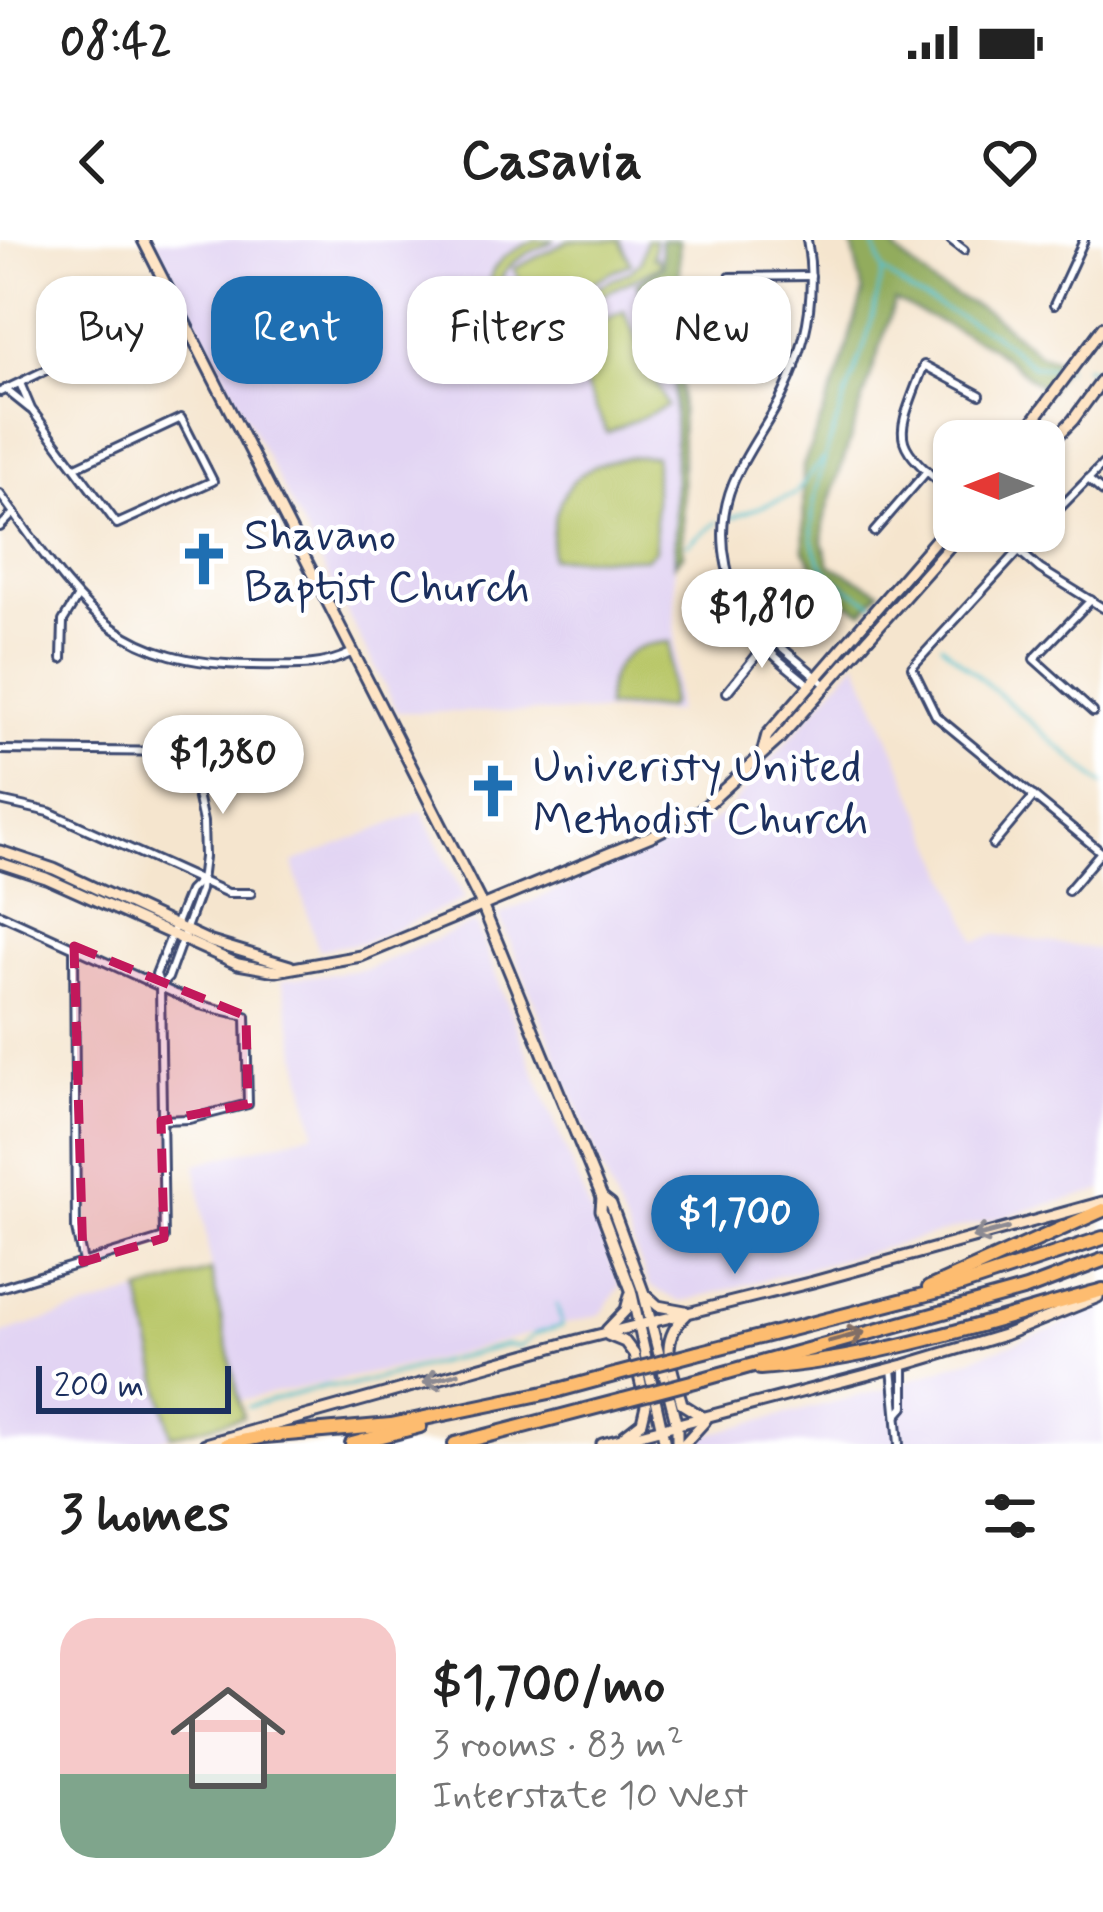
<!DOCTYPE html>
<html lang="en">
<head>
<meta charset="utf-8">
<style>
  :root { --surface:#fff; --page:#f6f6f6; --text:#222; --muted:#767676; --line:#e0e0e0; --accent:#1f6fb2 }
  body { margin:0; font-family:Mynerve,sans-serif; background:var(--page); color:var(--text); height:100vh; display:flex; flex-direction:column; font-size:45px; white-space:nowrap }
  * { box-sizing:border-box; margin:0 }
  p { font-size:39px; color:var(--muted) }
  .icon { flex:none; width:66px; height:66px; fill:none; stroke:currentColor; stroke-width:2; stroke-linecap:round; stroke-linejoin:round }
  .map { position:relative; height:1204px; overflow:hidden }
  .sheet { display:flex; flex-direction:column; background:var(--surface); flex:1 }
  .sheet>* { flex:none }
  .hud { position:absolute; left:36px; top:36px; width:1032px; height:108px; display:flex; gap:24px }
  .needle { width:78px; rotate:270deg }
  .buttons { position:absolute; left:933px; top:180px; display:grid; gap:24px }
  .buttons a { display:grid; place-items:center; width:132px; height:132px; border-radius:24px; background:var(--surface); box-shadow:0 3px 9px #0004; font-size:60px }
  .scale { position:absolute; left:36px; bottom:30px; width:195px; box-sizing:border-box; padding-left:12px; border:6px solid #1b2f5e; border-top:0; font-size:33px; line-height:42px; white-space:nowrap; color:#1b2f5e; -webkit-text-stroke:9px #fff; paint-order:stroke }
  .price { position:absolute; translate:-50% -102px; padding:0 27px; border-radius:42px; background:#fff; color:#222; font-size:39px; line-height:78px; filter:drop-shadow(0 3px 6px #0008) }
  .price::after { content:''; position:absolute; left:50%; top:72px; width:36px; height:27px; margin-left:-18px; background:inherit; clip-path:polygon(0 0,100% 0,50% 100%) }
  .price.on { background:var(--accent); color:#fff }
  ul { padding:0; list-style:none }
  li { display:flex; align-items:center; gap:36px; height:300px; padding:0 60px }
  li+li { border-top:3px solid var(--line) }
  li span { display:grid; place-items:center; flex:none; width:336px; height:240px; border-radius:36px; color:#555 }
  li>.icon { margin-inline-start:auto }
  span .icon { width:144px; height:144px; fill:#fffc; stroke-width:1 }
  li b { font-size:51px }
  h2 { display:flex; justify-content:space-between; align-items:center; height:144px; padding:0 60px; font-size:51px }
  .pill { padding:0 42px; border-radius:36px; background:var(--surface); box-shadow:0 3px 9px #0004; font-size:42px; line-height:108px }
  .pill.on { background:var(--accent); color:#fff }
  .status { display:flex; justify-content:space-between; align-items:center; height:84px; padding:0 60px; background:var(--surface); direction:ltr }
  .status svg { height:33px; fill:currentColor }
  header { display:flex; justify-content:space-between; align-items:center; height:156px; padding:0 60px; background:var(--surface); font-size:54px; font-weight:700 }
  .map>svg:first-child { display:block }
  .built { fill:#e2d4f3 }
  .green { fill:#b9c769; stroke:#6a7b64; stroke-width:3 }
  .forest { fill:#92ac5d; stroke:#566e5e; stroke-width:3 }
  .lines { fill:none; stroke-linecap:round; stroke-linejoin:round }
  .stream { stroke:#54c1cd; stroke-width:3 }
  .street-casing { stroke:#3c4a6f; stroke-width:12 }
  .secondary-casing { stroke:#3c4a6f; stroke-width:15 }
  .highway-casing { stroke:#3c4a6f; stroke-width:18 }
  .street { stroke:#fff; stroke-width:6 }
  .secondary { stroke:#fee4c5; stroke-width:9 }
  .highway { stroke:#fdbc6f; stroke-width:12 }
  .highway-bridge-casing { stroke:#3c4a6f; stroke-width:18; stroke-linecap:butt }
  .highway-bridge { stroke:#fdbc6f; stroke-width:12 }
  .oneway { stroke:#8c8a92 }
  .oneway2 { stroke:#816e66 }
  .marked { fill:#c2185b; fill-opacity:0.2; stroke:#c2185b; stroke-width:9; stroke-dasharray:24 15; stroke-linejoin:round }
  .labels { text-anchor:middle; stroke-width:9; stroke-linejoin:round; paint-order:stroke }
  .poi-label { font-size:45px; fill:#1b2f5e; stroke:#fff; text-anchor:start }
</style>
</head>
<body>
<div class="status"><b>08:42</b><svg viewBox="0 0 49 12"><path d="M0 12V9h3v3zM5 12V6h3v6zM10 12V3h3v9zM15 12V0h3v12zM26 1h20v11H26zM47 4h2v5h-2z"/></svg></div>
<header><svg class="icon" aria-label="back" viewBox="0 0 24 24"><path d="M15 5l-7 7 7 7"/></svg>Casavia<svg class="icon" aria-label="heart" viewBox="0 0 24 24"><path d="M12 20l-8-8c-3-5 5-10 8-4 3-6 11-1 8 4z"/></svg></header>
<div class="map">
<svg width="1103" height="1204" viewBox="0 0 1103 1204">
  <rect width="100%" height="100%" fill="#fff"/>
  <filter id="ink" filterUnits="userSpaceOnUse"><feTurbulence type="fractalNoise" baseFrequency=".00833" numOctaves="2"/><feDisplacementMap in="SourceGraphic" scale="24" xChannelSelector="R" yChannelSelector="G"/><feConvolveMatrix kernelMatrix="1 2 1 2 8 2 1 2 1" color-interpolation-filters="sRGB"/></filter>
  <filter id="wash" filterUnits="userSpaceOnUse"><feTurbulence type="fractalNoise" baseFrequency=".004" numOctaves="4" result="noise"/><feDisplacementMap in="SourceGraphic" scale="48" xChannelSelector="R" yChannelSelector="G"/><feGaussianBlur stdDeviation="2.7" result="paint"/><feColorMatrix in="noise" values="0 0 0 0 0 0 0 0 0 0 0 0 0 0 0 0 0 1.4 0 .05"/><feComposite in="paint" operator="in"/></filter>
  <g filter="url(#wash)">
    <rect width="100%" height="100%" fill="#f5e5ce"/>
    <g class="built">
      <path d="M155,0h518l3,472h-278z"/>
      <path d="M857,421l119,280 21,-6 106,15v240l-423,112 -30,-16 -151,-371 208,-90 21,-15z"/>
      <path d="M422,571l43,88 -99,43 -48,8 -25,-87z"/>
      <path d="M475,682l145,364 -19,28 -163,45 -201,42 -26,-130 -15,-107 119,-32 -33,-152 85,-11z"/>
      <path d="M140,1052l31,144 -24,8h-147v-110z"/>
      <path d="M1103,1066v138h-403l5,-9 180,-46 168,-60z"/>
    </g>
    <g class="green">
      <path d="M535,0h20c-28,15 -67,26 -52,65l18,13h14l95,-47 11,-10 5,-21h9l-2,18 4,-1 4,8 -142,72 -4,-7 4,-4c-27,-11 -41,-42 -19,-65 9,-10 24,-15 35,-21z"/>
      <path d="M570,0h50l11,23 -96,48 -21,-42z"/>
      <path d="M624,71l43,95 -60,27 -43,-95z"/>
      <path d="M655,216v94l-9,8h-95c0,-75 31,-102 104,-102z"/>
      <path d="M670,402v62l-3,4h-61c1,-43 21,-65 64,-66z"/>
      <path d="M211,1031l32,146 -72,19 -31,-144z"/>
    </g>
    <g class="forest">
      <path d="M660,0h19l4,315 -8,9 -1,-245 -33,-20 -4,-16 26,-17z"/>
      <path d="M851,0h39l7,12 40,35 52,25 49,42 27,9 -17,29 -58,-46 -95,-45 -71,219 -1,22 7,23 50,26 -17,21 -34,-20 -25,-41 -1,-85 38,-98 22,-75z"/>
    </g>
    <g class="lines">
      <g class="stream">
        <path d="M872,0l11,31 29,22 79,39 42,34 33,3"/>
        <path d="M1084,127l17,4"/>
        <path d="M731,278l64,-24 27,-34"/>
        <path d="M688,304l29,-22"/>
        <path d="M874,364c-21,-13 -45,-24 -56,-47 -25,-49 36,-172 50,-223 6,-21 10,-42 15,-63"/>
        <path d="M941,404l162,141"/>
        <path d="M248,1167l78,-21h23l157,-41 14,2 14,-13 28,-8 -5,-21"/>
      </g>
    </g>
  </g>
  <g filter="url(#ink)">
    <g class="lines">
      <defs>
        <g id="street">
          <path d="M807,0c10,54 0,105 -24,154 -15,30 -37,58 -50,89 -22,54 -5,113 28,158 11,16 33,30 48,44"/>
          <path d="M951,0l13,10"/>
          <path d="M730,37l81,-1"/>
          <path d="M1054,65l30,-65"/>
          <path d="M731,127h64"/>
          <path d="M20,143l11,26 86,115 96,-43 -32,-63 -105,49"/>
          <path d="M5,149l25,20"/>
          <path d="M0,152l178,-85"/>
          <path d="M1088,239l15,13"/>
          <path d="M0,254c78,106 108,170 252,171 36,0 67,4 99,-12"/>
          <path d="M954,255c-65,-56 -60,-51 -30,-130l56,30"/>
          <path d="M1044,284l59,-60"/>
          <path d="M0,287l14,-14"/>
          <path d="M996,291l44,38 63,39"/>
          <path d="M1037,291l-125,136 24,49 165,136"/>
          <path d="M874,292l53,-61"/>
          <path d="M1091,360l-57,59 59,53"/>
          <path d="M765,393l61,52"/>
          <path d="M62,419l1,-38 14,-23"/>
          <path d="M727,452l38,-47v-12l16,-20 11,1 1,11 -16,19 -12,1"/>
          <path d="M0,510l188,2 15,70 1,35 -4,33 -32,88 -8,8"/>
          <path d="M0,561l49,11 179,81h23"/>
          <path d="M993,605l41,-49"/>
          <path d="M1068,651l33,-39"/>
          <path d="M0,674l200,91 46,11 2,88 -59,15 -28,1"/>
          <path d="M74,706l2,283 7,33"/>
          <path d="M0,1048l164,-50 -4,-252 -4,-12 33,-83 10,-10"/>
          <path d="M892,1128l7,76"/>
          <path d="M898,1174l6,-7v-42"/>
        </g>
        <g id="secondary">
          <path d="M143,0l339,665 120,292 -1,13 30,80 34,154"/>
          <path d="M1018,201l85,-114"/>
          <path d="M1044,210l29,-30 30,-41"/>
          <path d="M763,510l4,-15 187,-216"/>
          <path d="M0,611l54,18 157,73 79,24"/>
          <path d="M0,623l46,15 192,86 38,7 85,-15 290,-120 49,-25 77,-70 186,-210"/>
          <path d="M602,957l9,7 32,87 34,135v18"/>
          <path d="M646,1055l12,11 27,5"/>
          <path d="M686,1075c-30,28 -13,54 -4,89l24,15"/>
          <path d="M607,1090l19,-20 4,-15"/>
          <path d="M608,1095l17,7 9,12 12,51 -4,17 -18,14"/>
          <path d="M625,1200l22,4"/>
          <path d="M205,1204l373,-104 235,-58 290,-80"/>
          <path d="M602,1204l302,-79 100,-30 94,-38"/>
          <path d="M684,1204l20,-22"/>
        </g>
        <g id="highway">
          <path d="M929,1048l174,-78"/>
          <path d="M697,1113l258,-66 148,-49"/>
          <path d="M760,1128c118,-8 230,-47 343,-78"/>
          <path d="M703,1139l323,-90 77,-29"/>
          <path d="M555,1151l63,-17"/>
          <path d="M227,1204l38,-8 126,-11 168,-35"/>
          <path d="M352,1204l68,-18"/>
          <path d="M455,1204l168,-44"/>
        </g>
      </defs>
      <use href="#street" class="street-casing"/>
      <use href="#secondary" class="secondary-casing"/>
      <use href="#highway" class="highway-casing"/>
      <use href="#street" class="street"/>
      <use href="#secondary" class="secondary"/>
      <use href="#highway" class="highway"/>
      <defs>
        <g id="highway-bridge">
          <path d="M618,1134l79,-21"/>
          <path d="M623,1160l80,-21"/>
        </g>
      </defs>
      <use href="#highway-bridge" class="highway-bridge-casing"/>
      <use href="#highway-bridge" class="highway-bridge"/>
    </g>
    <defs><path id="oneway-shaft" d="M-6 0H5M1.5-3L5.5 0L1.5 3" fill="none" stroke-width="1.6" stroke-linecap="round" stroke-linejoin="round" transform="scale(3)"/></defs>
    <g class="oneway">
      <use href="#oneway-shaft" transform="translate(990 993) rotate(165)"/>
      <use href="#oneway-shaft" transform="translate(441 1138) rotate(164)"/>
    </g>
    <use class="oneway2" href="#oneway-shaft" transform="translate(847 1097) rotate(-15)"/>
  </g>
  <path class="marked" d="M74,706l172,70 2,88 -87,17 3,117 -81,24z"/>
  <defs>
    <symbol id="church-bare" viewBox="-9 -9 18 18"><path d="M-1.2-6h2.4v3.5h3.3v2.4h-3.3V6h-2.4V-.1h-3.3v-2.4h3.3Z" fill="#1f6fb2" stroke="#fff" stroke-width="2.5" paint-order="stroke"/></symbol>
  </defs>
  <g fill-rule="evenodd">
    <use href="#church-bare" x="166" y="281" width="76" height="76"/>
    <use href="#church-bare" x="455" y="513" width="76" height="76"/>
  </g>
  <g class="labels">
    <g class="poi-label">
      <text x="244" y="309">Shavano<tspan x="244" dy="52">Baptist Church</tspan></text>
      <text x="533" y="541">Univeristy United<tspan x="533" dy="52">Methodist Church</tspan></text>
    </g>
  </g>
</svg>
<div class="buttons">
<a><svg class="needle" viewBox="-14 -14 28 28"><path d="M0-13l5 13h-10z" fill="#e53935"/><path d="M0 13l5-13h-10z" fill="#767676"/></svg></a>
</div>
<div class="scale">200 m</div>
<b class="price" style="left:762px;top:431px">$1,810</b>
<b class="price" style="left:223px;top:577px">$1,380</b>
<b class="price on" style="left:735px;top:1037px">$1,700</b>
<div class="hud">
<a class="pill">Buy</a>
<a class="pill on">Rent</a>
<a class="pill">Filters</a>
<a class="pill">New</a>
</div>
</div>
<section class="sheet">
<h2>3 homes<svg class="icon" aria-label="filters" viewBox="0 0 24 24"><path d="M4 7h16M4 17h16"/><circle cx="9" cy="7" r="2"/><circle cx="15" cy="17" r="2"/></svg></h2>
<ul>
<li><span style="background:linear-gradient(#f6c9c9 65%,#7fa58c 0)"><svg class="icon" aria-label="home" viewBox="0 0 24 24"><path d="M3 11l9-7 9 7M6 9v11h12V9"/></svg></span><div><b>$1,700/mo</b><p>3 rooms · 83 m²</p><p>Interstate 10 West</p></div></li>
</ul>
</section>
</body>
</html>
